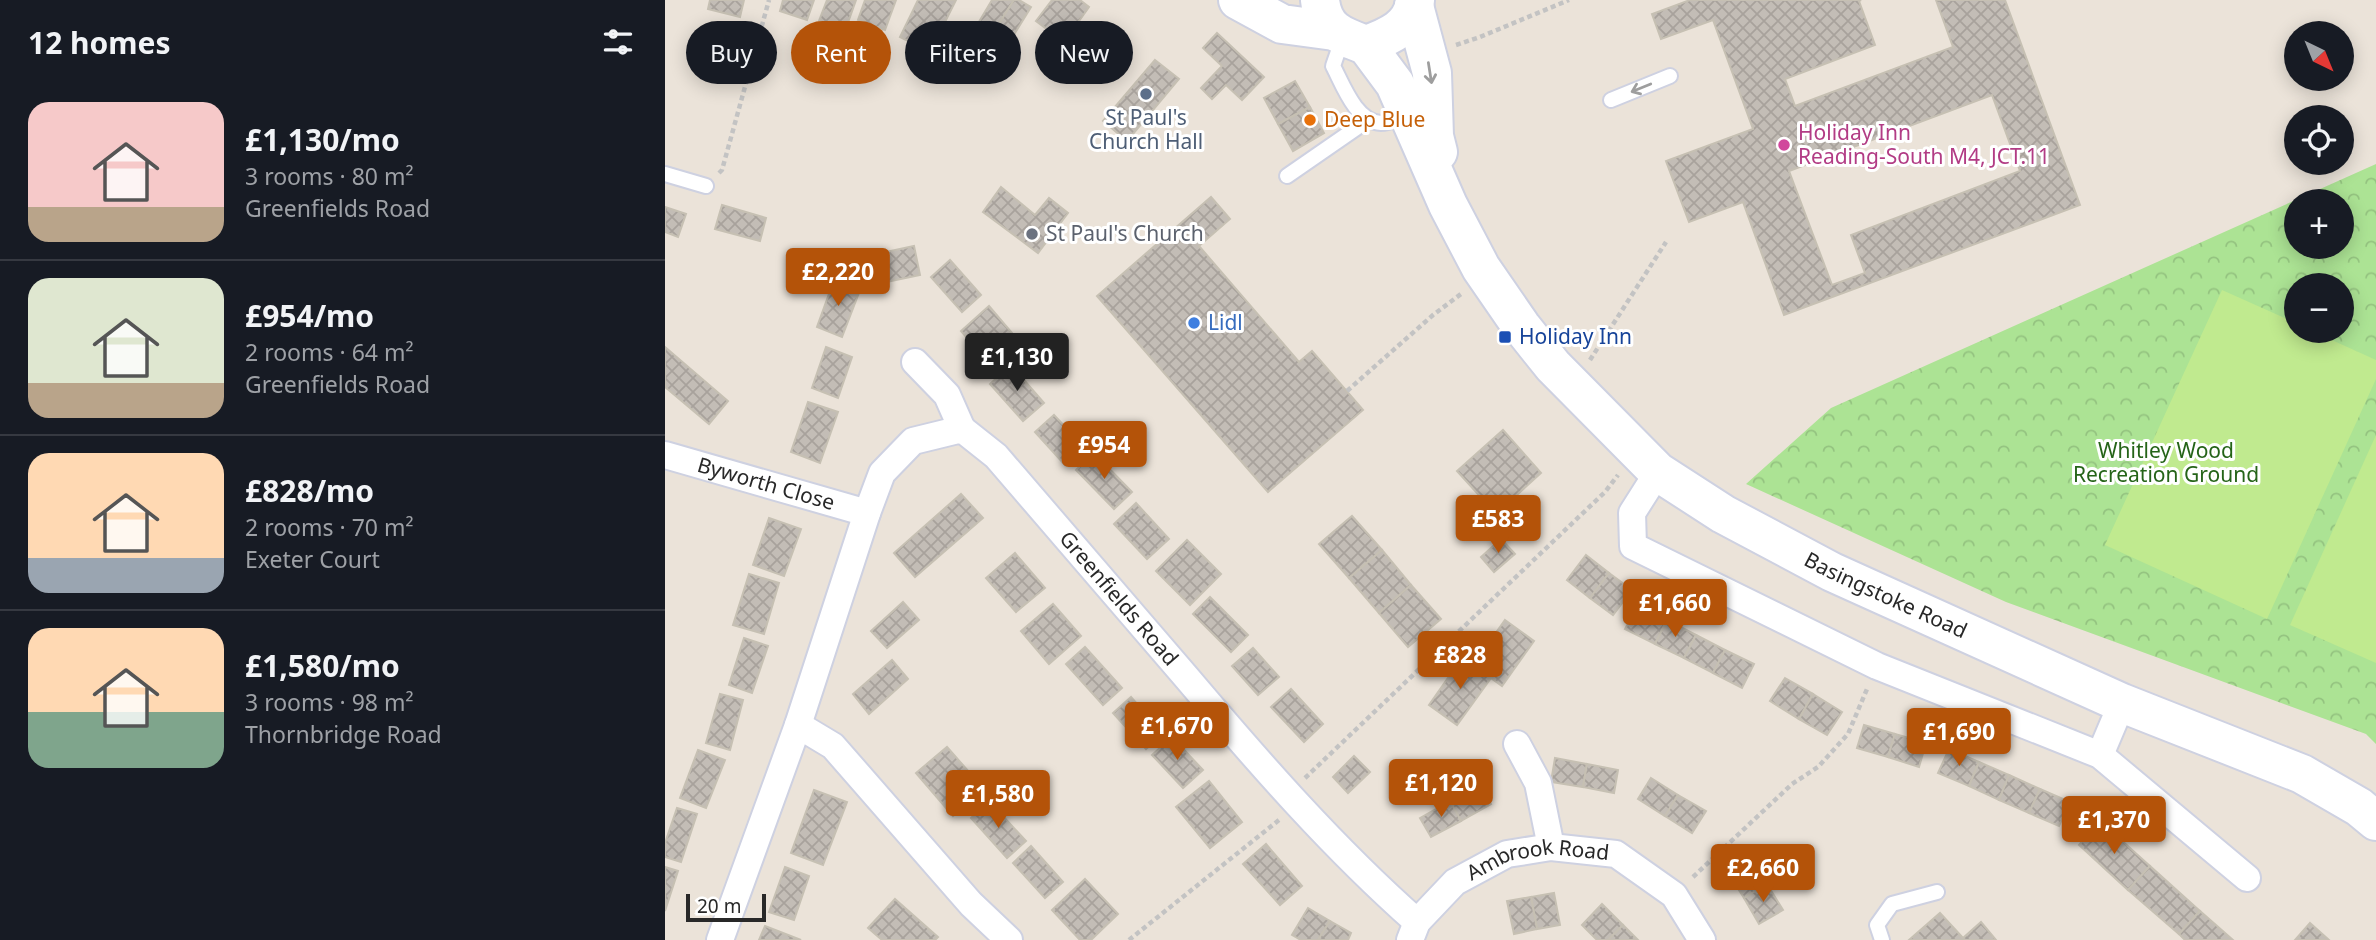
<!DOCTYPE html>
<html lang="en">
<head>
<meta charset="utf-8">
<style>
  :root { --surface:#171b24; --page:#242831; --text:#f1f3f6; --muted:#9ea1a6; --line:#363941; --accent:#b45309 }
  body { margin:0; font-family:"Noto Sans",sans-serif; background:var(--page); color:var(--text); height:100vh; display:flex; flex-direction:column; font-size:26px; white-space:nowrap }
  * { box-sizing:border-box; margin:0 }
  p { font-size:23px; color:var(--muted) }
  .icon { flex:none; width:38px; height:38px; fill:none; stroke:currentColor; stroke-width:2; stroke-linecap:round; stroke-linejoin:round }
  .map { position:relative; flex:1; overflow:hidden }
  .drawer { display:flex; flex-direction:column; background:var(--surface); width:665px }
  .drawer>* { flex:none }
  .banner { position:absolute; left:21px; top:21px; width:665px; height:63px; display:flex; gap:14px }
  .needle { width:46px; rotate:137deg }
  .fabs { position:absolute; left:1619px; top:21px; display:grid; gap:14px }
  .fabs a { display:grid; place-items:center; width:70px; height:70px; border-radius:50%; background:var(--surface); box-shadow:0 4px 18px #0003; font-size:35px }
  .scale { position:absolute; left:21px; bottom:18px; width:80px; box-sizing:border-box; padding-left:7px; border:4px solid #282828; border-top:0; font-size:19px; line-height:24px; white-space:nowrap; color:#282828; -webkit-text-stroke:5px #fff; paint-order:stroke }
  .price { position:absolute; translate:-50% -60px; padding:0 16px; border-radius:7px; background:var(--accent); color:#fff; font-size:23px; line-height:46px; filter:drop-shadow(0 2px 4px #0008) }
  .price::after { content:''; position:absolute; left:50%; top:42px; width:21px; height:16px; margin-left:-10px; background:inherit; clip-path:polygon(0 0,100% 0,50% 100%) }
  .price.selected { background:#222; color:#fff }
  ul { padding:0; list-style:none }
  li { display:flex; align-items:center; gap:21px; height:175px; padding:0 28px }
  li+li { border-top:2px solid var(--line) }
  li span { display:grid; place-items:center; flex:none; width:196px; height:140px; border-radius:21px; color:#555 }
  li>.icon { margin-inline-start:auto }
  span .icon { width:84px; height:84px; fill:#fffc; stroke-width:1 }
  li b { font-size:30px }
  h2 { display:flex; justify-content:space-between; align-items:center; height:84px; padding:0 28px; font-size:30px }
  .pill { padding:0 24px; border-radius:32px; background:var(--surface); box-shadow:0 4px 18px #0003; font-size:24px; line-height:63px }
  .pill.selected { background:var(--accent); color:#fff }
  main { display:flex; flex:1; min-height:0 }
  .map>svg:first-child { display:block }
  .park { fill:url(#park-crowns); fill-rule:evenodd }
  .pitch { fill:#c0ea8f }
  .building { fill:url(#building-cross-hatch); stroke:#c6c0b3; stroke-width:2; fill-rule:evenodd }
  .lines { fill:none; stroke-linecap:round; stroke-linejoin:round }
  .lane-casing { stroke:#ced1e1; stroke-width:18 }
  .street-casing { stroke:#ced1e1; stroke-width:30 }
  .secondary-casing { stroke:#ced1e1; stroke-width:42 }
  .path { stroke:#c3c3c3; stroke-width:4.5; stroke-dasharray:5 3.5; stroke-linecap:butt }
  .lane { stroke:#fff; stroke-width:14 }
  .street { stroke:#fff; stroke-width:26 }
  .secondary { stroke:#fff; stroke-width:38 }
  .oneway { stroke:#9e9e9e }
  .service-dot { fill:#5c6f8a; stroke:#fff; stroke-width:2.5 }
  .food-dot { fill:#e8710a; stroke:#fff; stroke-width:2.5 }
  .hotel-dot { fill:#d1479c; stroke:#fff; stroke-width:2.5 }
  .worship-dot { fill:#6b7280; stroke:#fff; stroke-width:2.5 }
  .shop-dot { fill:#3f7fe0; stroke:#fff; stroke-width:2.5 }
  .transit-dot { fill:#1a4fb4; stroke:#fff; stroke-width:2.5 }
  .labels { text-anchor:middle; stroke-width:6; stroke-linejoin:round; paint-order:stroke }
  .service-label { font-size:21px; fill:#4e5e75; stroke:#fff }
  .food-label { font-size:21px; fill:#c56008; stroke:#fff; text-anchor:start }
  .hotel-label { font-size:21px; fill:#b23c85; stroke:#fff; text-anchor:start }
  .worship-label { font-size:21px; fill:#5b616d; stroke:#fff; text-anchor:start }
  .shop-label { font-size:21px; fill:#366cbe; stroke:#fff; text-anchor:start }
  .transit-label { font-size:21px; fill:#164399; stroke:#fff; text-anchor:start }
  .park-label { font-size:21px; fill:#256418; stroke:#fff }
  .street-label { font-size:21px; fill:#282828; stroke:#fff }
</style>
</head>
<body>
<main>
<section class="drawer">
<h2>12 homes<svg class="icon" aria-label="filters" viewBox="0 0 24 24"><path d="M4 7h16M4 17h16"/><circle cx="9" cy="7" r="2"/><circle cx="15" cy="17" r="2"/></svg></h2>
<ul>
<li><span style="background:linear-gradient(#f6c9c9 75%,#b9a48a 0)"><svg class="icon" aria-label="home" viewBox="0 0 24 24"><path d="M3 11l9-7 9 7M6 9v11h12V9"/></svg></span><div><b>£1,130/mo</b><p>3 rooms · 80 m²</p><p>Greenfields Road</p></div></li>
<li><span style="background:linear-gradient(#dfe7d0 75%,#b9a48a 0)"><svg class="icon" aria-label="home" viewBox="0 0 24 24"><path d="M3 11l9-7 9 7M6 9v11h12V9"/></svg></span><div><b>£954/mo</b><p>2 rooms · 64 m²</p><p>Greenfields Road</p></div></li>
<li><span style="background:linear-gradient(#ffd9b3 75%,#9aa5b1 0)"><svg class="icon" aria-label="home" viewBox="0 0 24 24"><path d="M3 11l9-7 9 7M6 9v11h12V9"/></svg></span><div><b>£828/mo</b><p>2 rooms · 70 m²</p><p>Exeter Court</p></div></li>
<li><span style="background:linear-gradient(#ffd9b3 60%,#7fa58c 0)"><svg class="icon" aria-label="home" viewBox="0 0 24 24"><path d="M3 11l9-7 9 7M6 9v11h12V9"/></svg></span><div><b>£1,580/mo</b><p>3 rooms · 98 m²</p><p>Thornbridge Road</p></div></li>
</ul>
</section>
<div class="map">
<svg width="1711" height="940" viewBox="0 0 1711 940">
  <defs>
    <pattern id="park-crowns" width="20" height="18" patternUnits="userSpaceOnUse" patternTransform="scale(1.75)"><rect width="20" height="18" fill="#ace394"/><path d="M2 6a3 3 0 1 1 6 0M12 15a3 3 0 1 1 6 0" fill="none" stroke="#94c380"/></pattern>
    <pattern id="building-cross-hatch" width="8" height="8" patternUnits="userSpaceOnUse" patternTransform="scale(1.75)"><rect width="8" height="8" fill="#c3bdb6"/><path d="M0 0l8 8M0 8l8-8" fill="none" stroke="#a8a29c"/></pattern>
  </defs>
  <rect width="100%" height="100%" fill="#ebe3d9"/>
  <path class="park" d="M1711,164v580l-10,-10 -360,-132 -260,-118 85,-76zM1631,201h45v46h-45zM1631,285h45v46h-45z"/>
  <g class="pitch">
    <path d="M1557,290l74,33v8h16l64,29v19l-109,240 -162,-74z"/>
    <path d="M1711,435v228l-86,-38z"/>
  </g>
  <g class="building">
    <path d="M45,0h34l-4,17 -32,-8z"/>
    <path d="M118,0h31l-7,20 -27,-9z"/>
    <path d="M162,0h29l-11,31 -26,-10z"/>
    <path d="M200,0h31l-11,30 -27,-10z"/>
    <path d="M253,0h38l-26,52 -30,-15z"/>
    <path d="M327,0h22l-26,41 -15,-9z"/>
    <path d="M349,0h5l12,7 -27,44 -16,-10z"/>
    <path d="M387,0h28l9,7 -25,35 -28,-21z"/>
    <path d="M1025,0h171l-2,1 16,44 -90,34 10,27 158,-59 -17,-47h69l75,205 -296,110 -41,-113 -54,20 -23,-61 87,-32 -40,-109 -52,19 -9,-25zM1327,95l28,76 -169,64 14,38 -33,12 -43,-114z"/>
    <path d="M552,33l47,44 -22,23 -16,-15 -14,14 -11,-11 21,-22 -19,-18z"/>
    <path d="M490,60l24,19 -52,62 -24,-20z"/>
    <path d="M630,81l15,26 -32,17 -14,-26z"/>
    <path d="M645,107l14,26 -31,18 -15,-27z"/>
    <path d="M336,187l34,28 14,-17 19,15 -30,40 -55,-41z"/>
    <path d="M546,197l19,22 -31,27 100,116 13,-11 51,59 -95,82 -171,-196z"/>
    <path d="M57,205l44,13 -6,23 -45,-12z"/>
    <path d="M0,207l21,7 -8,23 -13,-5z"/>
    <path d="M249,246l6,29 -48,10 -5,-29z"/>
    <path d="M285,260l31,35 -19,17 -31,-35z"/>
    <path d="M169,280l26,10 -18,47 -25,-10z"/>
    <path d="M324,306l34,40 -28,24 -34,-39z"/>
    <path d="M0,347l63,54 -19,23 -44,-37z"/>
    <path d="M161,347l26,10 -14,41 -26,-10z"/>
    <path d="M346,365l33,38 -21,18 -33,-37z"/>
    <path d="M143,402l30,10 -18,51 -29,-11z"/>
    <path d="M389,415l30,32 -19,18 -30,-33z"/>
    <path d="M838,430l38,43 -45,41 -39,-43z"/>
    <path d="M429,453l38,39 -18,17 -38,-39z"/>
    <path d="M296,494l22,24 -68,59 -21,-24z"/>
    <path d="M471,503l33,36 -22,20 -33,-35z"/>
    <path d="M687,516l30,34 -33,28 -30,-34z"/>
    <path d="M104,518l32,11 -17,47 -31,-11z"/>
    <path d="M836,539l14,15 -21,18 -13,-15z"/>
    <path d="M522,540l34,34 -31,31 -34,-34z"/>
    <path d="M717,550l29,35 -32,28 -30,-35z"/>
    <path d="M350,553l30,35 -29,24 -30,-34z"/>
    <path d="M921,555l23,18 -19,25 -23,-18z"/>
    <path d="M944,573l23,17 -19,25 -23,-17z"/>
    <path d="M84,574l30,9 -15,51 -31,-9z"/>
    <path d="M746,585l30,34 -33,28 -29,-34z"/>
    <path d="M545,597l38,38 -17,17 -38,-38z"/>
    <path d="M238,602l16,18 -32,28 -16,-17z"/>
    <path d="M388,604l28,32 -32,28 -28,-33z"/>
    <path d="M973,605l29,15 -12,24 -30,-15z"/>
    <path d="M840,620l29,21 -32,45 -29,-21z"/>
    <path d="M1002,620l29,15 -12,23 -29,-14z"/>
    <path d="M1031,635l29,15 -12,23 -29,-15z"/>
    <path d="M79,638l24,8 -16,47 -23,-8z"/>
    <path d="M420,647l37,41 -19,17 -37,-41z"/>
    <path d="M588,648l26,29 -21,18 -26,-29z"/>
    <path d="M1060,650l29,14 -12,24 -29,-15z"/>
    <path d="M797,658l29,20 -34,47 -28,-20z"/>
    <path d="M227,660l16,19 -39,35 -16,-20z"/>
    <path d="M1120,678l28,16 -14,25 -29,-18z"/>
    <path d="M626,689l32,35 -19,18 -33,-35z"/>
    <path d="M55,694l23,6 -13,50 -24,-7z"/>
    <path d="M1148,694l29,18 -15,23 -28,-16z"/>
    <path d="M466,697l32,37 -17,15 -33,-36z"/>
    <path d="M1199,725l31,9 -7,23 -31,-9z"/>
    <path d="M1230,734l31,9 -7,24 -31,-10z"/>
    <path d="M507,737l31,33 -20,18 -31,-33z"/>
    <path d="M282,747l37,42 -31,27 -37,-43z"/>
    <path d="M1284,749l30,13 -10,24 -31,-13z"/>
    <path d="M33,750l27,10 -19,48 -26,-10z"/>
    <path d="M689,756l16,16 -22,21 -15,-16z"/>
    <path d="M890,758l32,6 -4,23 -32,-5z"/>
    <path d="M1314,762l30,13 -10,25 -30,-14z"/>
    <path d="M922,764l31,6 -4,23 -31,-6z"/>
    <path d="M1344,775l31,14 -11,24 -30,-13z"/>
    <path d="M986,778l27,17 -13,21 -27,-17z"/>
    <path d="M544,781l33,41 -32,26 -34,-41z"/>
    <path d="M815,784l11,20 -30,17 -11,-20z"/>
    <path d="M1375,789l30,13 -11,24 -30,-13z"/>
    <path d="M149,790l33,12 -24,63 -32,-12z"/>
    <path d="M1013,795l28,16 -14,22 -27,-17z"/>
    <path d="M324,801l37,40 -19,17 -36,-40z"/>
    <path d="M785,801l11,20 -30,16 -11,-19z"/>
    <path d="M12,808l20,6 -16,48 -16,-5v-14z"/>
    <path d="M1435,821l50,45 -22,24 -49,-45z"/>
    <path d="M601,844l36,42 -22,19 -37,-41z"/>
    <path d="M366,846l32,36 -18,16 -32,-35z"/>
    <path d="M1086,859l16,25 -23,14 -16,-25z"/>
    <path d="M1485,866l50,45 -21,23 -51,-44z"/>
    <path d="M0,867l13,4 -13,40z"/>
    <path d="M120,867l24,9 -15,44 -25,-8z"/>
    <path d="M420,879l33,35 -27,26h-11l-28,-30z"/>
    <path d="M1102,884l16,26 -24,14 -15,-26z"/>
    <path d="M889,893l6,32 -23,4 -6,-32z"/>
    <path d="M866,897l6,32 -23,5 -7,-33z"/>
    <path d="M230,899l43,38 -3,3h-53l-14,-12z"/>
    <path d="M937,904l21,21 -15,15h-11l-15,-15z"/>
    <path d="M643,908l22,13 -12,19h-17l-9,-5z"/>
    <path d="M1535,911l33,29h-48l-6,-6z"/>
    <path d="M1275,913l23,25 18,-16 15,18h-87z"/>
    <path d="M665,921l21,12 -3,7h-30z"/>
    <path d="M1645,923l19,17h-34z"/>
    <path d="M958,925l15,15h-30z"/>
    <path d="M100,926l36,14h-42z"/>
  </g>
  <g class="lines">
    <defs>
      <g id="lane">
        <path d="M678,37l-10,29c10,19 23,56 48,57 9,0 19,-5 27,-7"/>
        <path d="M946,100l59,-24"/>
        <path d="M0,174l41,12"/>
        <path d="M622,176l81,-56"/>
        <path d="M1217,940l-5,-15 15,-21 45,-12"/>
      </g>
      <g id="street">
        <path d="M250,362l32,33 15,34"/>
        <path id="s1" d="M0,455l202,58"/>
        <path d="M993,472l-26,41 1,33 244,120 223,89 147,123"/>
        <path d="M133,725l35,21 138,158 38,36"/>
        <path d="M852,744l21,39 13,64"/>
        <path d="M1435,755l22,-52"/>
        <path id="s2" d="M55,940l78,-215 69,-212 15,-40 31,-32 49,-12 34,27c64,74 127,148 191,222 72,85 146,170 230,244"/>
        <path id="s3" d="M745,940l7,-18 38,-40 52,-28 44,-7 65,7 58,41 28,45"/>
      </g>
      <g id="secondary">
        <path d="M573,0l44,24 52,7"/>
        <path d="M655,0c3,30 21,36 46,45 22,-8 47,-18 49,-45"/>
        <path d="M749,6l18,67 2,63 4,16"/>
        <path id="s4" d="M701,45l29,39 53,121 33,63 40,58 32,40 105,106 65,42 109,58 290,131 180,71 57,33 17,14"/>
      </g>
    </defs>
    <use href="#lane" class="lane-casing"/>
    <use href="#street" class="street-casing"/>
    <use href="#secondary" class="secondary-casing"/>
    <g class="path">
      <path d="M791,45l24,-8 89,-37"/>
      <path d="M54,173l3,-3 47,-170"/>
      <path d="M925,360l76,-118"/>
      <path d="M682,391l86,-76 28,-21"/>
      <path d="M640,778l300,-286 13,-17"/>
      <path d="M1028,877l99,-93 26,-17 30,-33 19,-45"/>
      <path d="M464,940l150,-120"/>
    </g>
    <use href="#lane" class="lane"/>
    <use href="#street" class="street"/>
    <use href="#secondary" class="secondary"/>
  </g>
  <defs><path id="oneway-shaft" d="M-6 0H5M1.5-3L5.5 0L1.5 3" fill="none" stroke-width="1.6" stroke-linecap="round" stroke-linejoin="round" transform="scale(1.75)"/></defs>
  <g class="oneway">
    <use href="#oneway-shaft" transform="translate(765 73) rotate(81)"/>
    <use href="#oneway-shaft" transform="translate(976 88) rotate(158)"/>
  </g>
  <circle class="service-dot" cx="481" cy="94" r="7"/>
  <circle class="food-dot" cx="645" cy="120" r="7"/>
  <circle class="hotel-dot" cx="1119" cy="145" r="7"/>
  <circle class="worship-dot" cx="367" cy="234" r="7"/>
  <circle class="shop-dot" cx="529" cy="323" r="7"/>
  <rect class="transit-dot" x="833" y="330" width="14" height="14" rx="3.5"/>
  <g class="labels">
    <g class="service-label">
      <text x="481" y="125">St Paul's<tspan x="481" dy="24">Church Hall</tspan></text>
    </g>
    <g class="food-label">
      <text x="659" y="127">Deep Blue</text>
    </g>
    <g class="hotel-label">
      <text x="1133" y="140">Holiday Inn<tspan x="1133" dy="24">Reading-South M4, JCT.11</tspan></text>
    </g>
    <g class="worship-label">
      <text x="381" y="241">St Paul's Church</text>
    </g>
    <g class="shop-label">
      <text x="543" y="330">Lidl</text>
    </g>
    <g class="transit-label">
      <text x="854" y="344">Holiday Inn</text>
    </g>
    <g class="park-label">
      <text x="1501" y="458">Whitley Wood<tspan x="1501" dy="24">Recreation Ground</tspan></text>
    </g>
    <g class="street-label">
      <text dy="7" stroke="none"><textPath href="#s1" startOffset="105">Byworth Close</textPath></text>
      <text dy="7" stroke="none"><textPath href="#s4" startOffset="782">Basingstoke Road</textPath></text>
      <text dy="7" stroke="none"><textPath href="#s2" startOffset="821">Greenfields Road</textPath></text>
      <text dy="7" stroke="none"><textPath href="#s3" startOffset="163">Ambrook Road</textPath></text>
    </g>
  </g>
</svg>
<div class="fabs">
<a><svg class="needle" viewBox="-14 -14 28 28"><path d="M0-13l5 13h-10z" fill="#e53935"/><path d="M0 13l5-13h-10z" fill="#9ea1a6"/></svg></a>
<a><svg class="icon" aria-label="locate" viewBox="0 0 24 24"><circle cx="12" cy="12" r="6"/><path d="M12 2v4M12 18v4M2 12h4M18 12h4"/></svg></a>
<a>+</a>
<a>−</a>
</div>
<div class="scale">20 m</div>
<b class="price" style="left:173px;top:308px">£2,220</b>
<b class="price selected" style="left:352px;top:393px">£1,130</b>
<b class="price" style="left:439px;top:481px">£954</b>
<b class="price" style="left:833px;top:555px">£583</b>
<b class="price" style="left:1010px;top:639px">£1,660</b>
<b class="price" style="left:795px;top:691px">£828</b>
<b class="price" style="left:512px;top:762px">£1,670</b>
<b class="price" style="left:1294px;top:768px">£1,690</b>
<b class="price" style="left:776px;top:819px">£1,120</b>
<b class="price" style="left:333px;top:830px">£1,580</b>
<b class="price" style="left:1449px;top:856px">£1,370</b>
<b class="price" style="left:1098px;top:904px">£2,660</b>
<div class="banner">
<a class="pill">Buy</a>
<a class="pill selected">Rent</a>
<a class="pill">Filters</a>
<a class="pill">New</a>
</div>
</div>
</main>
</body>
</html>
